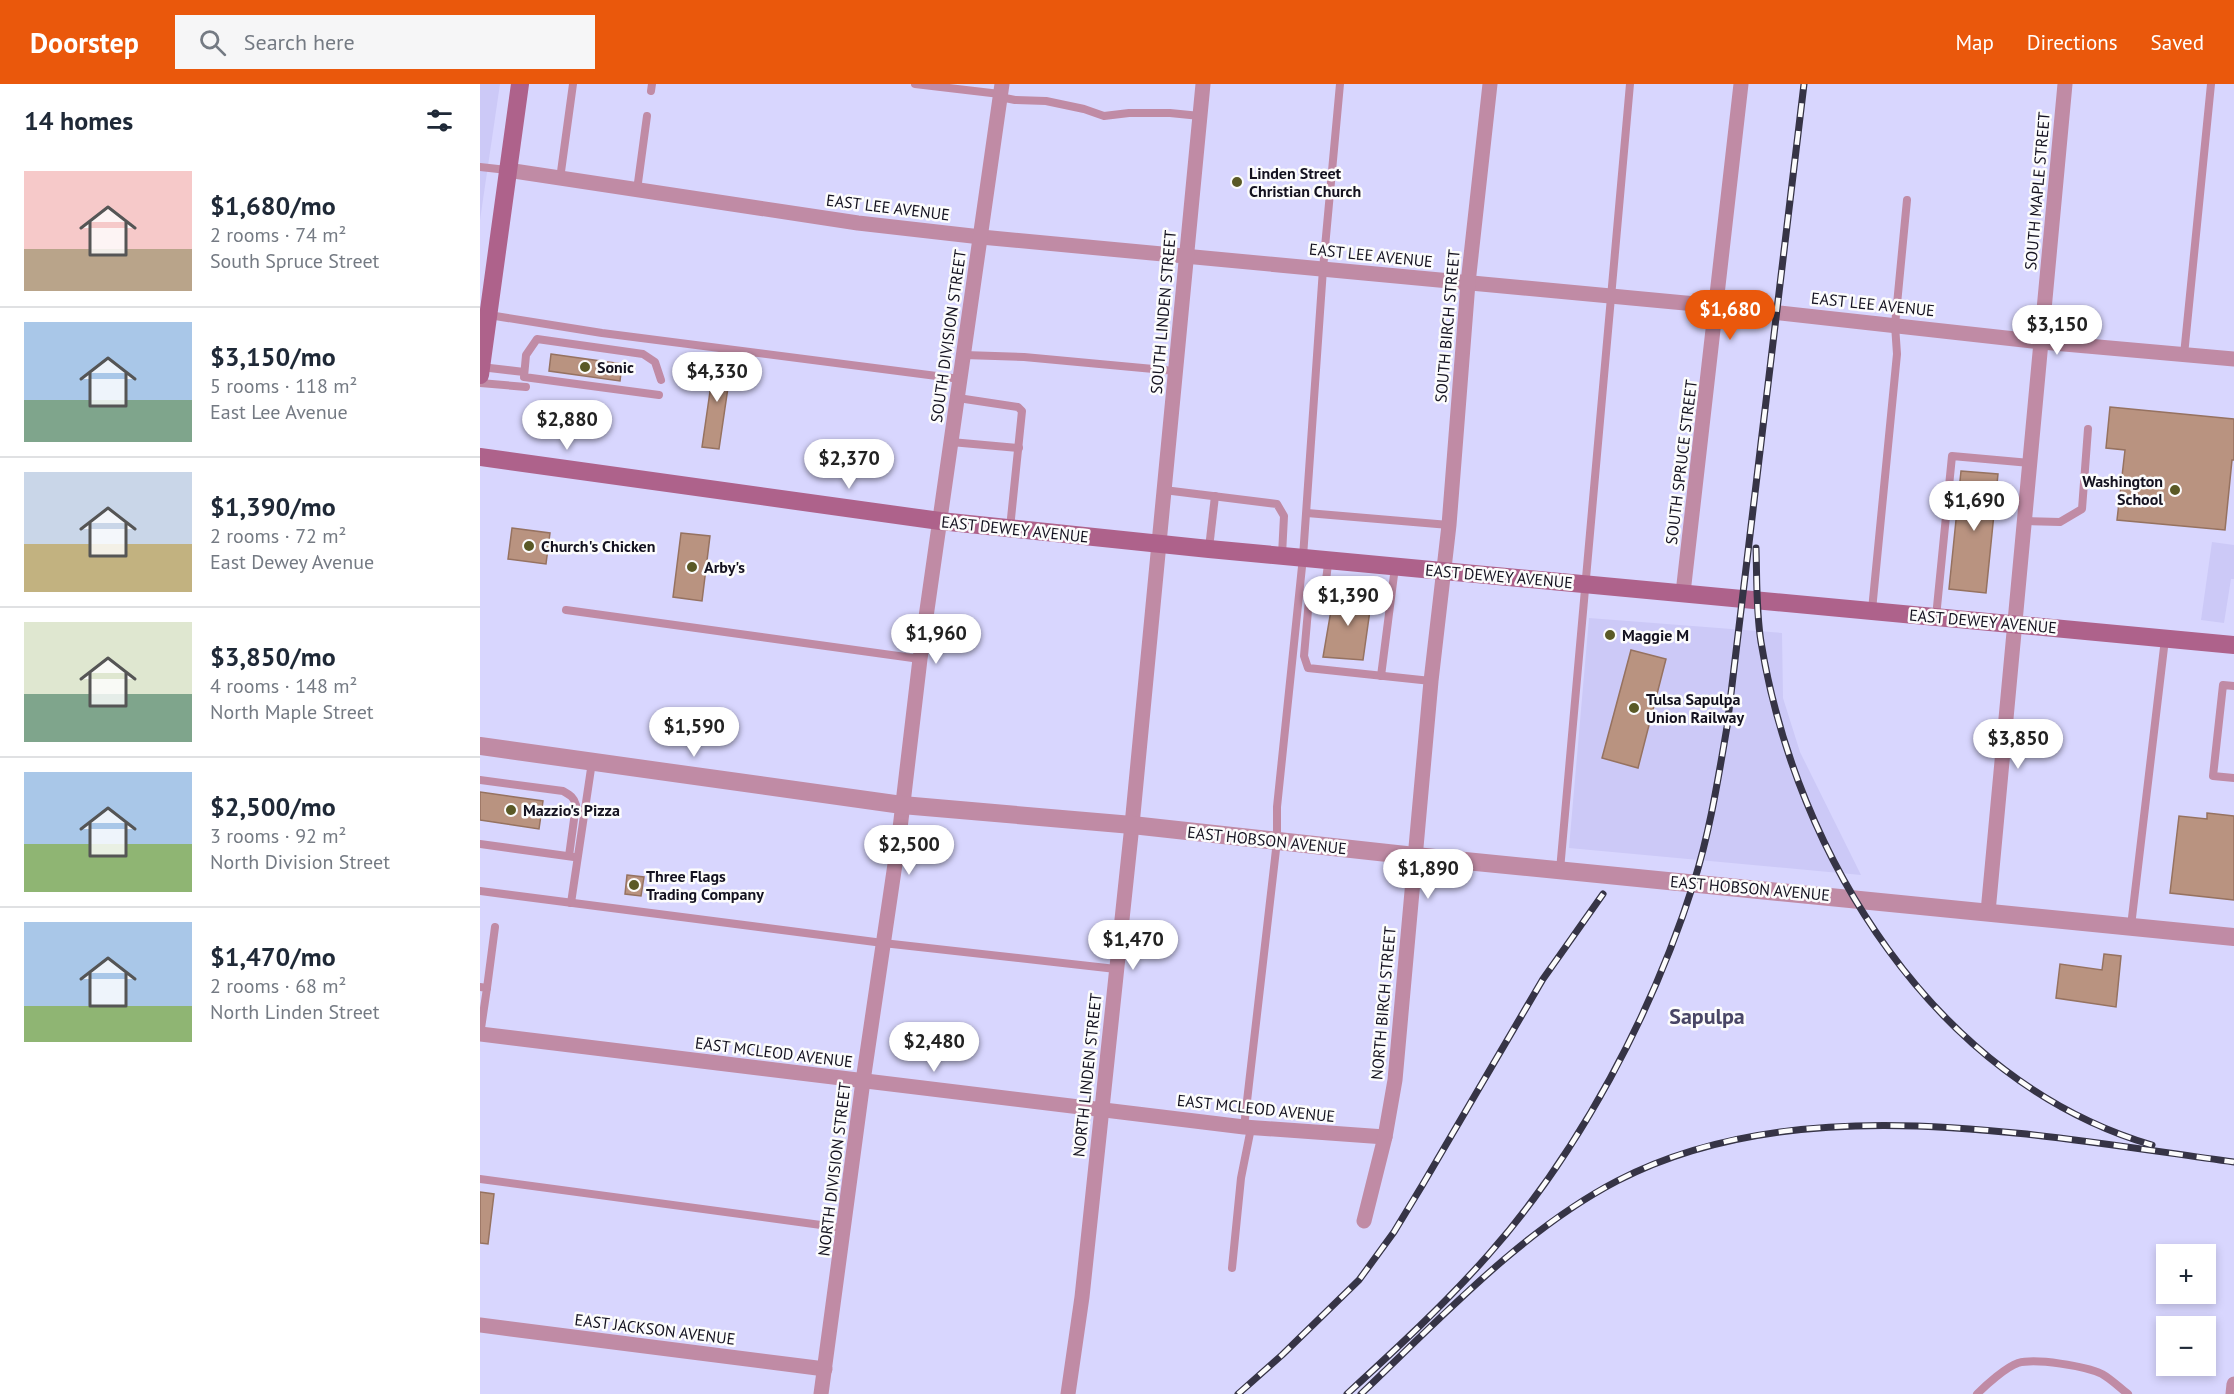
<!DOCTYPE html>
<html lang="en">
<head>
<meta charset="utf-8">
<style>
  :root { --surface:#fff; --page:#f6f6f7; --text:#1f2937; --muted:#747a83; --line:#e0e1e3; --accent:#ea580c }
  body { margin:0; font-family:"PT Sans",sans-serif; background:var(--page); color:var(--text); height:100vh; display:flex; flex-direction:column; font-size:22px; white-space:nowrap }
  * { box-sizing:border-box; margin:0 }
  p { font-size:20px; color:var(--muted) }
  .icon { flex:none; width:33px; height:33px; fill:none; stroke:currentColor; stroke-width:2; stroke-linecap:round; stroke-linejoin:round }
  .map { position:relative; flex:1; overflow:hidden }
  .side { display:flex; flex-direction:column; background:var(--surface); width:480px }
  .side>* { flex:none }
  .buttons { position:absolute; left:1676px; top:1160px; display:grid; gap:12px }
  .buttons a { display:grid; place-items:center; width:60px; height:60px; border-radius:0px; background:var(--surface); box-shadow:0 3px 9px #0003; font-size:30px }
  .price { position:absolute; translate:-50% -51px; padding:0 14px; border-radius:21px; background:#fff; color:#222; font-size:20px; line-height:39px; filter:drop-shadow(0 2px 3px #0008) }
  .price::after { content:''; position:absolute; left:50%; top:36px; width:18px; height:14px; margin-left:-9px; background:inherit; clip-path:polygon(0 0,100% 0,50% 100%) }
  .price.on { background:var(--accent); color:#fff }
  ul { padding:0; list-style:none }
  li { display:flex; align-items:center; gap:18px; height:150px; padding:0 24px }
  li+li { border-top:2px solid var(--line) }
  li span { display:grid; place-items:center; flex:none; width:168px; height:120px; border-radius:0px; color:#555 }
  li>.icon { margin-inline-start:auto }
  span .icon { width:72px; height:72px; fill:#fffc; stroke-width:1 }
  li b { font-size:26px }
  h2 { display:flex; justify-content:space-between; align-items:center; height:72px; padding:0 24px; font-size:26px }
  header { display:flex; align-items:center; gap:36px; box-sizing:border-box; height:84px; padding:0 30px; background:var(--accent); color:#fff }
  header strong { font-size:28px }
  nav { display:flex; gap:33px; margin-inline-start:auto; font-size:21px }
  .search { width:420px; height:54px; background:var(--page); display:flex; align-items:center; gap:15px; box-sizing:border-box; padding:0 21px; border-radius:0px; color:var(--muted); font-size:22px }
  main { display:flex; flex:1; min-height:0 }
  .map>svg:first-child { display:block }
  .built { fill:#ccc9f7 }
  .building { fill:#b99380; stroke:#967260; stroke-width:1.5 }
  .lines { fill:none; stroke-linecap:round; stroke-linejoin:round }
  .service { stroke:#c08ba5; stroke-width:8 }
  .minor { stroke:#c08ba5; stroke-width:15 }
  .tertiary { stroke:#c08ba5; stroke-width:18 }
  .secondary { stroke:#ae628b; stroke-width:18 }
  .rail-casing { stroke:#363446; stroke-width:7 }
  .rail { stroke:#fcfcfc; stroke-width:4.5; stroke-dasharray:14; stroke-linecap:butt }
  .poi-dot { fill:#5a5926; stroke:#fcfcfc; stroke-width:2 }
  .labels { text-anchor:middle; stroke-width:5; stroke-linejoin:round; paint-order:stroke }
  .poi-label { font-size:16px; font-weight:bold; fill:#141220; stroke:#fcfcfc; text-anchor:start }
  .street-label { font-size:16px; fill:#141220; stroke:#fcfcfc }
  .district-label { font-size:22px; font-weight:bold; fill:#494666; stroke:#fcfcfc }
</style>
</head>
<body>
<header>
<strong>Doorstep</strong>
<div class="search"><svg class="icon" aria-label="search" viewBox="0 0 24 24"><circle cx="10" cy="10" r="6"/><path d="M15 15l6 6"/></svg>Search here</div>
<nav><a>Map</a><a>Directions</a><a>Saved</a></nav>
</header>
<main>
<section class="side">
<h2>14 homes<svg class="icon" aria-label="filters" viewBox="0 0 24 24"><path d="M4 7h16M4 17h16"/><circle cx="9" cy="7" r="2"/><circle cx="15" cy="17" r="2"/></svg></h2>
<ul>
<li><span style="background:linear-gradient(#f6c9c9 65%,#b9a48a 0)"><svg class="icon" aria-label="home" viewBox="0 0 24 24"><path d="M3 11l9-7 9 7M6 9v11h12V9"/></svg></span><div><b>$1,680/mo</b><p>2 rooms · 74 m²</p><p>South Spruce Street</p></div></li>
<li><span style="background:linear-gradient(#a9c7e8 65%,#7fa58c 0)"><svg class="icon" aria-label="home" viewBox="0 0 24 24"><path d="M3 11l9-7 9 7M6 9v11h12V9"/></svg></span><div><b>$3,150/mo</b><p>5 rooms · 118 m²</p><p>East Lee Avenue</p></div></li>
<li><span style="background:linear-gradient(#c9d6e8 60%,#c2b280 0)"><svg class="icon" aria-label="home" viewBox="0 0 24 24"><path d="M3 11l9-7 9 7M6 9v11h12V9"/></svg></span><div><b>$1,390/mo</b><p>2 rooms · 72 m²</p><p>East Dewey Avenue</p></div></li>
<li><span style="background:linear-gradient(#dfe7d0 60%,#7fa58c 0)"><svg class="icon" aria-label="home" viewBox="0 0 24 24"><path d="M3 11l9-7 9 7M6 9v11h12V9"/></svg></span><div><b>$3,850/mo</b><p>4 rooms · 148 m²</p><p>North Maple Street</p></div></li>
<li><span style="background:linear-gradient(#a9c7e8 60%,#8fb573 0)"><svg class="icon" aria-label="home" viewBox="0 0 24 24"><path d="M3 11l9-7 9 7M6 9v11h12V9"/></svg></span><div><b>$2,500/mo</b><p>3 rooms · 92 m²</p><p>North Division Street</p></div></li>
<li><span style="background:linear-gradient(#a9c7e8 70%,#8fb573 0)"><svg class="icon" aria-label="home" viewBox="0 0 24 24"><path d="M3 11l9-7 9 7M6 9v11h12V9"/></svg></span><div><b>$1,470/mo</b><p>2 rooms · 68 m²</p><p>North Linden Street</p></div></li>
</ul>
</section>
<div class="map">
<svg width="1754" height="1310" viewBox="0 0 1754 1310">
  <rect width="100%" height="100%" fill="#d8d6fe"/>
  <g class="built">
    <path d="M0,0h20l-20,136z"/>
    <path d="M1732,458l22,3v34h-3l-7,44 -23,-3z"/>
    <path d="M1109,534l193,15 1,65 17,54 61,123 -292,-27z"/>
  </g>
  <g class="building">
    <path d="M71,270l71,10 -2,17 -71,-10z"/>
    <path d="M235,273l17,3 -13,89 -17,-2z"/>
    <path d="M1630,323l124,12v41h-2l-7,70 -108,-10 8,-70 -19,-2z"/>
    <path d="M1481,387l37,3 -12,119 -37,-4z"/>
    <path d="M32,444l38,5 -4,31 -38,-5z"/>
    <path d="M201,449l29,3 -8,65 -29,-4z"/>
    <path d="M854,509l38,3 -9,64 -40,-3z"/>
    <path d="M1151,566l35,9 -28,109 -36,-10z"/>
    <path d="M0,708l63,9 -4,28 -59,-9z"/>
    <path d="M1727,729l27,3v84l-64,-7 9,-77 28,3z"/>
    <path d="M147,791l17,2 -3,19 -16,-2z"/>
    <path d="M1624,870l17,2 -5,51 -60,-9 4,-34 42,6z"/>
    <path d="M0,1108l14,2 -6,50 -8,-1z"/>
  </g>
  <g class="lines">
    <g class="service">
      <path d="M435,0l85,10"/>
      <path d="M171,7l1,-7"/>
      <path d="M520,13l15,3 31,1 38,8 20,7 25,-3h41l30,3"/>
      <path d="M0,83l27,3"/>
      <path d="M80,95l13,-95"/>
      <path d="M157,106l10,-74"/>
      <path d="M9,231l113,18 358,46"/>
      <path d="M484,271l60,2 151,14"/>
      <path d="M1704,271l27,-271"/>
      <path d="M1,283l43,5"/>
      <path d="M0,299l46,4"/>
      <path d="M179,311l-135,-18 2,-22 11,-16 106,15 12,8 6,18"/>
      <path d="M478,314l60,9 4,4 -12,117"/>
      <path d="M471,358l68,6"/>
      <path d="M684,406l113,14 7,12 -2,39"/>
      <path d="M827,429l142,12"/>
      <path d="M1545,437l35,1 22,-13 6,-80"/>
      <path d="M729,464l6,-52"/>
      <path d="M848,476c-1,18 -1,31 -19,39l-5,57 4,12 123,13"/>
      <path d="M86,526l354,49"/>
      <path d="M1392,526l25,-256 -2,-29 12,-125"/>
      <path d="M1456,533l16,-161 78,7"/>
      <path d="M901,592l14,-109"/>
      <path d="M1754,602l-11,-1 -10,91 21,2"/>
      <path d="M0,696l83,11c7,4 11,6 13,14l-7,51"/>
      <path d="M0,760l94,13"/>
      <path d="M1080,786l70,-786"/>
      <path d="M0,807l403,52 233,26"/>
      <path d="M91,819l21,-141"/>
      <path d="M1651,842l34,-287"/>
      <path d="M0,903l7,1 -7,47"/>
      <path d="M7,904l8,-61"/>
      <path d="M764,1043l33,-286v-34l26,-250 20,-288 17,-185"/>
      <path d="M0,1095l363,49"/>
      <path d="M752,1184l9,-90 10,-50"/>
      <path d="M1497,1310c9,-9 29,-27 41,-31 18,-5 67,3 84,11 9,5 18,14 26,20"/>
    </g>
    <g class="minor">
      <path d="M27,86l351,53 123,14 736,69 325,36 192,17"/>
      <path d="M1203,509l58,-509"/>
      <path d="M1508,828l77,-828"/>
      <path d="M0,950l764,93 141,10"/>
      <path d="M884,1137l21,-84 10,-57 36,-399 18,-156 19,-242 22,-199"/>
      <path d="M0,1241l345,44"/>
      <path d="M341,1310l42,-313 36,-244 21,-178 82,-575"/>
      <path d="M588,1310l14,-97 50,-472 71,-741"/>
      <path d="M1753,1310l1,-10"/>
    </g>
    <path class="tertiary" d="M0,662l422,59 230,20 283,31 819,81"/>
    <g class="secondary">
      <path d="M0,291l40,-291"/>
      <path d="M0,373l460,64 269,28 1025,96"/>
    </g>
    <defs>
      <g id="rail">
        <path d="M1276,464c1,31 0,63 5,94 35,214 174,439 391,503"/>
        <path d="M758,1310l44,-39 77,-75 35,-48 29,-48 120,-205 60,-85"/>
        <path d="M867,1310c49,-45 98,-90 142,-140 91,-103 164,-242 205,-372 16,-51 24,-103 33,-155l77,-643"/>
        <path d="M881,1310c78,-74 160,-163 256,-213 183,-95 422,-45 617,-19"/>
      </g>
    </defs>
    <use href="#rail" class="rail-casing"/>
    <use href="#rail" class="rail"/>
  </g>
  <g class="poi-dot">
    <circle cx="757" cy="98" r="6"/>
    <circle cx="105" cy="283" r="6"/>
    <circle cx="1695" cy="406" r="6"/>
    <circle cx="49" cy="462" r="6"/>
    <circle cx="212" cy="483" r="6"/>
    <circle cx="1130" cy="551" r="6"/>
    <circle cx="1154" cy="624" r="6"/>
    <circle cx="31" cy="726" r="6"/>
    <circle cx="154" cy="801" r="6"/>
  </g>
  <g class="labels">
    <g class="poi-label">
      <text x="769" y="95">Linden Street<tspan x="769" dy="18">Christian Church</tspan></text>
      <text x="117" y="289">Sonic</text>
      <text x="1683" y="403" text-anchor="end">Washington<tspan x="1683" dy="18">School</tspan></text>
      <text x="61" y="468">Church's Chicken</text>
      <text x="224" y="489">Arby's</text>
      <text x="1142" y="557">Maggie M</text>
      <text x="1166" y="621">Tulsa Sapulpa<tspan x="1166" dy="18">Union Railway</tspan></text>
      <text x="43" y="732">Mazzio's Pizza</text>
      <text x="166" y="798">Three Flags<tspan x="166" dy="18">Trading Company</tspan></text>
    </g>
    <g class="street-label">
      <text transform="translate(1557 107) rotate(-85)" y="6">SOUTH MAPLE STREET</text>
      <text transform="translate(408 123) rotate(7)" y="6">EAST LEE AVENUE</text>
      <text transform="translate(891 171) rotate(6)" y="6">EAST LEE AVENUE</text>
      <text transform="translate(1393 220) rotate(6)" y="6">EAST LEE AVENUE</text>
      <text transform="translate(683 228) rotate(-85)" y="6">SOUTH LINDEN STREET</text>
      <text transform="translate(967 242) rotate(-85)" y="6">SOUTH BIRCH STREET</text>
      <text transform="translate(468 252) rotate(-82)" y="6">SOUTH DIVISION STREET</text>
      <text transform="translate(1201 378) rotate(-83)" y="6">SOUTH SPRUCE STREET</text>
      <text transform="translate(535 445) rotate(6)" y="6">EAST DEWEY AVENUE</text>
      <text transform="translate(1019 492) rotate(5)" y="6">EAST DEWEY AVENUE</text>
      <text transform="translate(1503 537) rotate(5)" y="6">EAST DEWEY AVENUE</text>
      <text transform="translate(787 756) rotate(6)" y="6">EAST HOBSON AVENUE</text>
      <text transform="translate(1270 804) rotate(5)" y="6">EAST HOBSON AVENUE</text>
      <text transform="translate(903 919) rotate(-85)" y="6">NORTH BIRCH STREET</text>
      <text transform="translate(294 968) rotate(7)" y="6">EAST MCLEOD AVENUE</text>
      <text transform="translate(607 991) rotate(-84)" y="6">NORTH LINDEN STREET</text>
      <text transform="translate(776 1024) rotate(6)" y="6">EAST MCLEOD AVENUE</text>
      <text transform="translate(354 1085) rotate(-83)" y="6">NORTH DIVISION STREET</text>
      <text transform="translate(175 1245) rotate(7)" y="6">EAST JACKSON AVENUE</text>
    </g>
    <g class="district-label">
      <text x="1227" y="940">Sapulpa</text>
    </g>
  </g>
</svg>
<div class="buttons">
<a>+</a>
<a>−</a>
</div>
<b class="price on" style="left:1250px;top:257px">$1,680</b>
<b class="price" style="left:1577px;top:272px">$3,150</b>
<b class="price" style="left:237px;top:319px">$4,330</b>
<b class="price" style="left:87px;top:367px">$2,880</b>
<b class="price" style="left:369px;top:406px">$2,370</b>
<b class="price" style="left:1494px;top:448px">$1,690</b>
<b class="price" style="left:868px;top:543px">$1,390</b>
<b class="price" style="left:456px;top:581px">$1,960</b>
<b class="price" style="left:214px;top:674px">$1,590</b>
<b class="price" style="left:1538px;top:686px">$3,850</b>
<b class="price" style="left:429px;top:792px">$2,500</b>
<b class="price" style="left:948px;top:816px">$1,890</b>
<b class="price" style="left:653px;top:887px">$1,470</b>
<b class="price" style="left:454px;top:989px">$2,480</b>
</div>
</main>
</body>
</html>
